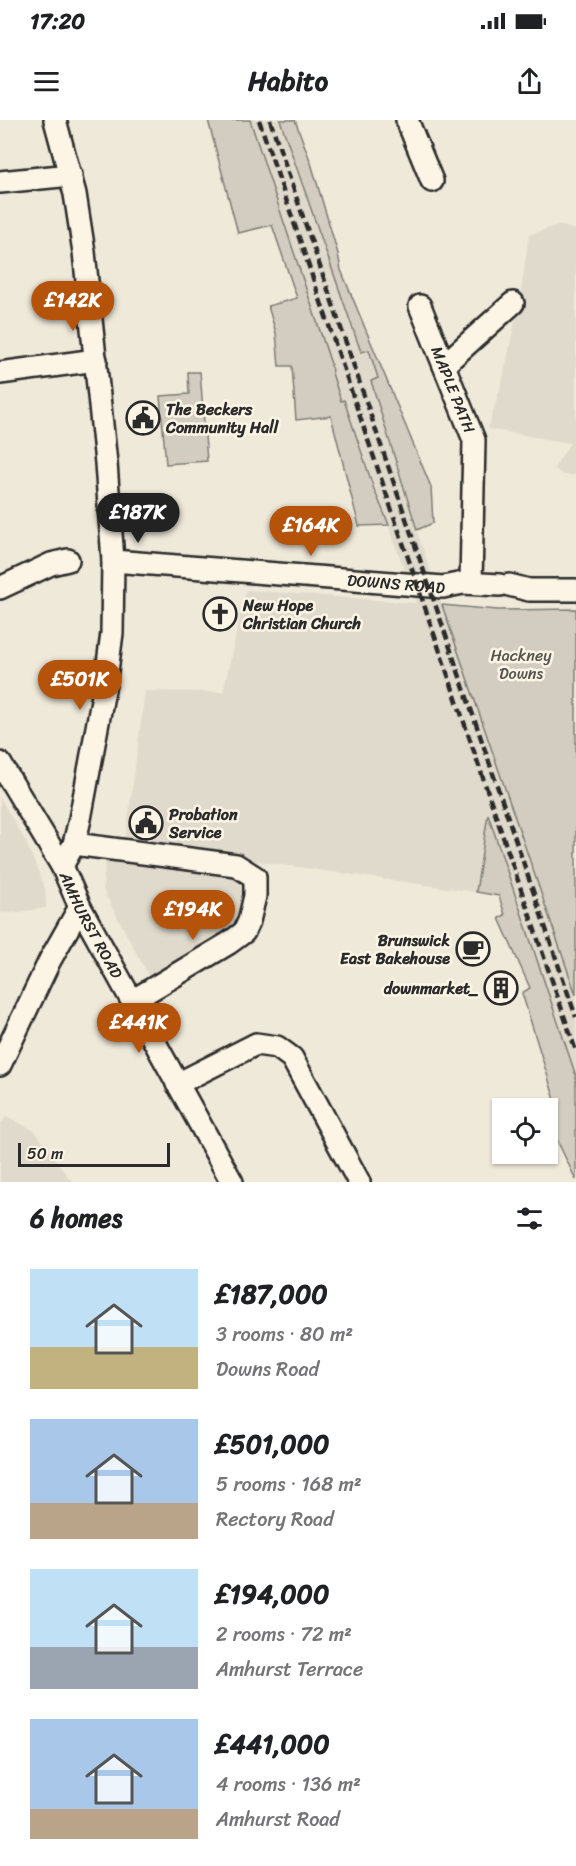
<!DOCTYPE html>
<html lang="en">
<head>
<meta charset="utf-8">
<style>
  :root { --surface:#fff; --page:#f2f2f2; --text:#202124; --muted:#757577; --accent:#b45309 }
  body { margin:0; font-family:Sriracha,sans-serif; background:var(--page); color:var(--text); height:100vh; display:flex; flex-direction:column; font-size:22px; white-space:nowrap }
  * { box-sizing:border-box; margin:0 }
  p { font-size:20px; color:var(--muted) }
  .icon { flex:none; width:33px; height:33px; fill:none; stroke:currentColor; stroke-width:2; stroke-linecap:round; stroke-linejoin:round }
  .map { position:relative; height:1062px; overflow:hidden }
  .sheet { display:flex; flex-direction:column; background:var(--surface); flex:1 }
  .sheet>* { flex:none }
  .fabs { position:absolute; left:492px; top:978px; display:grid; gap:12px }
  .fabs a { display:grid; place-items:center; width:66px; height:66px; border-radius:0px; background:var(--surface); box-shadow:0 2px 4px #0004; font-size:30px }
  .scale { position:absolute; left:18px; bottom:15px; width:152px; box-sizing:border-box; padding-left:6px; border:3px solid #2b2b2b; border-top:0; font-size:16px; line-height:21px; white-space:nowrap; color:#2b2b2b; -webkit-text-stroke:4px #fcf5e5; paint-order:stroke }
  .price { position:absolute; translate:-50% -51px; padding:0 14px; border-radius:21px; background:var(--accent); color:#fff; font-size:20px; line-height:39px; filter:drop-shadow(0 2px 3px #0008) }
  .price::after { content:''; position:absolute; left:50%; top:36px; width:18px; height:14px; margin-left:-9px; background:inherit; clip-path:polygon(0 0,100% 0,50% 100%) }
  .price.current { background:#222; color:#fff }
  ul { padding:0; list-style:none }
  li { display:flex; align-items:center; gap:18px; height:150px; padding:0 30px }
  li span { display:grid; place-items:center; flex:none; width:168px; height:120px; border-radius:0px; color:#555 }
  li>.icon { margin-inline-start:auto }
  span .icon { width:72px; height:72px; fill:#fffc; stroke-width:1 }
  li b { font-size:26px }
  h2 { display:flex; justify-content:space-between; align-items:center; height:72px; padding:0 30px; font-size:26px }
  .status { display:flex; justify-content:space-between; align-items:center; height:42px; padding:0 30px; background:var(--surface); direction:ltr }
  .status svg { height:16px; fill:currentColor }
  header { display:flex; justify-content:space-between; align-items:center; height:78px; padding:0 30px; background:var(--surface); font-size:27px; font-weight:700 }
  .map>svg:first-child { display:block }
  .built { fill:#e0dacc }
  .green { fill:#d2cdc0; stroke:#7e7c76; stroke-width:1.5 }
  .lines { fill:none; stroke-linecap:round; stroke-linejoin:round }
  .minor-casing { stroke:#2b2b2b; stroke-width:26 }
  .minor { stroke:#fcf5e5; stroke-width:21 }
  .rail { stroke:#2b2b2b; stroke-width:4.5; stroke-dasharray:9 4.5; stroke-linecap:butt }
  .labels { text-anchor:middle; stroke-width:5; stroke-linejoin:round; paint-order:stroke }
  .street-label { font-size:16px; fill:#2b2b2b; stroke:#fcf5e5 }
  .poi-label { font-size:16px; font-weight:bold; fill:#2b2b2b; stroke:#fcf5e5; text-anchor:start }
  .park-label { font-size:16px; fill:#555450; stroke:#fcf5e5 }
</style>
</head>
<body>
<div class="status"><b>17:20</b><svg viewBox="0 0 49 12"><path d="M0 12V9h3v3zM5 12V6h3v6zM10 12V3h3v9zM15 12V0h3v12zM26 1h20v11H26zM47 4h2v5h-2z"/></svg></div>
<header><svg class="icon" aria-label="menu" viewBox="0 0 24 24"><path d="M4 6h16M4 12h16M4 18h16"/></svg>Habito<svg class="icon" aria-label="share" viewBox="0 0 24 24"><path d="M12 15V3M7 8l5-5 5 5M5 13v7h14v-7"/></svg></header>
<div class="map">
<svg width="576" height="1062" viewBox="0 0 576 1062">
  <rect width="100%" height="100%" fill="#efe9da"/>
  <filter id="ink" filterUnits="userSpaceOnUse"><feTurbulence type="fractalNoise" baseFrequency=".0167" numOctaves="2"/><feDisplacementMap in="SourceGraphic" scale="12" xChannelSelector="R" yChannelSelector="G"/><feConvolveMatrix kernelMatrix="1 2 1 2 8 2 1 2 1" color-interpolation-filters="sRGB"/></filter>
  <g filter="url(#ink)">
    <g class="built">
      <path d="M250,0h30l81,232 7,-2 10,28 -7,2 42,140 163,475v81l-88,-261 -12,77 -351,-49 20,-152 78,1 23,-102 170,13 -72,-203 -3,1 -9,-28 -1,-9z"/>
      <path d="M558,105l18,5v245h-13l-9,-7 16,-25 -82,-14 15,-51 17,-80 9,-63z"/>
      <path d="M0,678l26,44 19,46 1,20 -34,5h-12z"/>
      <path d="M106,734l143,20 -4,46 -92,64 -50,-94z"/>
      <path d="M6,996l29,15 37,51h-72v-56z"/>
    </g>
    <g class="green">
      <path d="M208,0h42l81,244 1,9 9,28 3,-1 30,89 15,36 -30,1 -28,-110 -35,4 -4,-54h-13l-3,-33 -8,-27 29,-8 -25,-73 -34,8z"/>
      <path d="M280,0h15l16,43 27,91 3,16 90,217 2,36 -16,7 -46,-149 7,-3 -9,-28 -8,2z"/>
      <path d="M200,252l7,89 -41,3 -6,-68 29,-2 -1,-22z"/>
      <path d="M442,485l56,5 78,-1v386z"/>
      <path d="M488,694l88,262v104l-28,-59v-13l-7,-1 14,-7 -33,-107 8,-5 -31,-70 6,-3 -6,-19 -23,-4z"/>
    </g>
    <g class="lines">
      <defs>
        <g id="minor">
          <path d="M55,0l20,74 9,58 22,211 7,98 -1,72 -6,46 -26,140 -6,25 -12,22"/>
          <path d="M407,0l25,61"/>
          <path d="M0,62l71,-7"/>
          <path id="s1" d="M420,186l54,134 -3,143"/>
          <path d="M444,245l69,-62"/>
          <path d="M0,253l96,-13"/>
          <path id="s2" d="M113,441l330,26 20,-4 37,2"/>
          <path d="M509,465l20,5h47"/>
          <path d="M0,468l51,-24 17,-4"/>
          <path id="s3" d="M0,643l62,103 18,41 152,275"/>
          <path d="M74,724l162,21 19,12v19l-6,25 -5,11 -15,11 -97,58"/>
          <path d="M0,945l50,-105 30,-53"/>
          <path d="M177,964l79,-40 21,3 15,11 67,124"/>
        </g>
      </defs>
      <use href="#minor" class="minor-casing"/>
      <use href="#minor" class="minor"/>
      <g class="rail">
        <path d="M259,0l317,931"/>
        <path d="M270,0l306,897"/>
      </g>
    </g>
  </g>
  <defs>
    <symbol id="civic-ring" viewBox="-11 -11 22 22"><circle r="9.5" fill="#fcf5e5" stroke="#2b2b2b" stroke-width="1.5"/><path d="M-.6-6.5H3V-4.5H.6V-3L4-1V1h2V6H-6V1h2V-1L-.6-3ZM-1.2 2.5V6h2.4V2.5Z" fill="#2b2b2b"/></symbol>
    <symbol id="church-ring" viewBox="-11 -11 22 22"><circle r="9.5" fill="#fcf5e5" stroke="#2b2b2b" stroke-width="1.5"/><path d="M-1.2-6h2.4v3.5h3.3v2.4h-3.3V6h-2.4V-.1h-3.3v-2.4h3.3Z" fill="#2b2b2b"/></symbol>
    <symbol id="cafe-ring" viewBox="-11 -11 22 22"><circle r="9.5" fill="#fcf5e5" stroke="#2b2b2b" stroke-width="1.5"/><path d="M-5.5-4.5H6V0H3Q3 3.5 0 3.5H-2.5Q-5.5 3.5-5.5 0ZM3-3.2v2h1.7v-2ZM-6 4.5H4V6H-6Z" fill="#2b2b2b"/></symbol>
    <symbol id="building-ring" viewBox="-11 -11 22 22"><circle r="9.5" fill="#fcf5e5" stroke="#2b2b2b" stroke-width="1.5"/><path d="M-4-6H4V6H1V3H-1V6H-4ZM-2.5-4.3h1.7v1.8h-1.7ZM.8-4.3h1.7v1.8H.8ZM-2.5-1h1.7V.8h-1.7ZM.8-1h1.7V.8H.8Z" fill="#2b2b2b"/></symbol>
  </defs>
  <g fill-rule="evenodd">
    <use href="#civic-ring" x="124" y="279" width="38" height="38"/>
    <use href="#church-ring" x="201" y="475" width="38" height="38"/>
    <use href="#civic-ring" x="127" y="684" width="38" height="38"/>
    <use href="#cafe-ring" x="454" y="810" width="38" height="38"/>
    <use href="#building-ring" x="482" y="849" width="38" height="38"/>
  </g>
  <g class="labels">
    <g class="street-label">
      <text dy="6" stroke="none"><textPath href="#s1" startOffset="90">MAPLE PATH</textPath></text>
      <text dy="6" stroke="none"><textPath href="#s2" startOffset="284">DOWNS ROAD</textPath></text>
      <text dy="6" stroke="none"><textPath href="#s3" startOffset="186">AMHURST ROAD</textPath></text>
    </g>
    <g class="poi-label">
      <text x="166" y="295">The Beckers<tspan x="166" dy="18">Community Hall</tspan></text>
      <text x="243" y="491">New Hope<tspan x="243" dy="18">Christian Church</tspan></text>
      <text x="169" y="700">Probation<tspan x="169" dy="18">Service</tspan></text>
      <text x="450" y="826" text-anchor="end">Brunswick<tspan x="450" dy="18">East Bakehouse</tspan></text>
      <text x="478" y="874" text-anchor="end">downmarket_</text>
    </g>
    <g class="park-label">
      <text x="521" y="541">Hackney<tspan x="521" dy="18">Downs</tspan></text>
    </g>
  </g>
</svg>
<div class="fabs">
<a><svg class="icon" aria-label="locate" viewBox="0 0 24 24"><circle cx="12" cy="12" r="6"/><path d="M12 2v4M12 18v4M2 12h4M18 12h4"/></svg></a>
</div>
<div class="scale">50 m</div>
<b class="price" style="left:73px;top:212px">£142K</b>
<b class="price current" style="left:138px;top:424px">£187K</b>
<b class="price" style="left:311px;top:437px">£164K</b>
<b class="price" style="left:80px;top:591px">£501K</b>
<b class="price" style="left:193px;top:821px">£194K</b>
<b class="price" style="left:139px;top:934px">£441K</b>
</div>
<section class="sheet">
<h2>6 homes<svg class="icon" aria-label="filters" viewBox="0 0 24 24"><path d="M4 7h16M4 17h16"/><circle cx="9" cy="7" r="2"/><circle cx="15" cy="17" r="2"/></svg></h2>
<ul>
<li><span style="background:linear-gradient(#bfe0f5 65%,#c2b280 0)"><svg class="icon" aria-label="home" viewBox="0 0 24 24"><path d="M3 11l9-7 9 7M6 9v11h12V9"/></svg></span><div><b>£187,000</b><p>3 rooms · 80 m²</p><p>Downs Road</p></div></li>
<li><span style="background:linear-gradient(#a9c7e8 70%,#b9a48a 0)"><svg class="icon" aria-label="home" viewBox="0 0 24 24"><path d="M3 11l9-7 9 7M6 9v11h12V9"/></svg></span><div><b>£501,000</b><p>5 rooms · 168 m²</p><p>Rectory Road</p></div></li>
<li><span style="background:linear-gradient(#bfe0f5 65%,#9aa5b1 0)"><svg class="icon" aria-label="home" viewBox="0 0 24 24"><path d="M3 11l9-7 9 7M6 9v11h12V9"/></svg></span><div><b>£194,000</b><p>2 rooms · 72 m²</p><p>Amhurst Terrace</p></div></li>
<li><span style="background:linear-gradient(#a9c7e8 75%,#b9a48a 0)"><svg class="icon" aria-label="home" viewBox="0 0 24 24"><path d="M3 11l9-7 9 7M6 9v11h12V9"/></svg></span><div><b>£441,000</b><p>4 rooms · 136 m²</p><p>Amhurst Road</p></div></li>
</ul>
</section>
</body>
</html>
